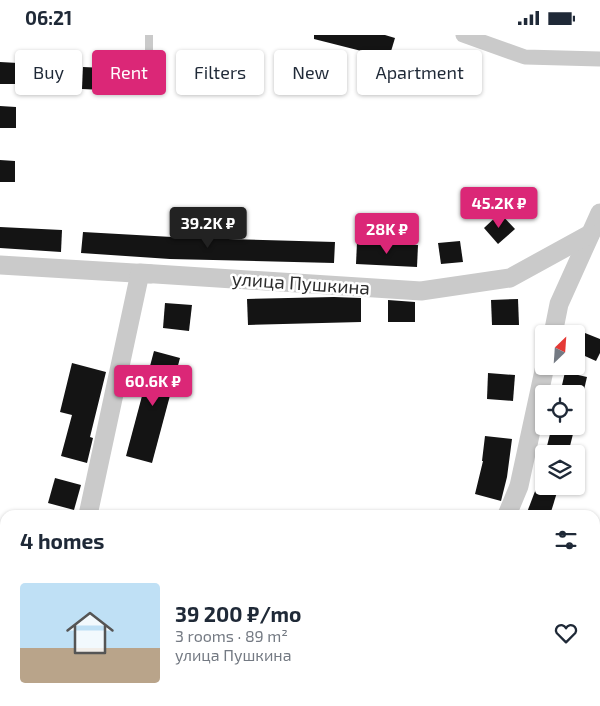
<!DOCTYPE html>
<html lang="en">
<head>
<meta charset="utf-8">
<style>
  :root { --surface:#fff; --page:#f6f6f7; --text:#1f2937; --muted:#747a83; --line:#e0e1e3; --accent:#db2777 }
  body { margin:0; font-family:"Exo 2",sans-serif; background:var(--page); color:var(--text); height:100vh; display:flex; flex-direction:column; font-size:19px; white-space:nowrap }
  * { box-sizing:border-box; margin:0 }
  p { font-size:16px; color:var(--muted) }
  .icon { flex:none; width:28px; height:28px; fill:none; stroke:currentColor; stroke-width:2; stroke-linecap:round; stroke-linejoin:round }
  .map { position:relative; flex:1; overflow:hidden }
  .sheet { position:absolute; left:0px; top:475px; width:600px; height:196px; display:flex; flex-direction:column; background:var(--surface); border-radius:15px 15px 0 0; box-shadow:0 1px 4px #0004 }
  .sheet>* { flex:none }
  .guide { position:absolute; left:15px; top:15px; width:570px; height:45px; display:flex; gap:10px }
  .needle { width:32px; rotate:25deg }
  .tools { position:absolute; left:535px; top:290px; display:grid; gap:10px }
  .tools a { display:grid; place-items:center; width:50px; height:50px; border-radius:5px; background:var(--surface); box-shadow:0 1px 4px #0004; font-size:25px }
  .price { position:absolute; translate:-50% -42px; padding:0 11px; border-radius:5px; background:var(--accent); color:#fff; font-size:16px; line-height:32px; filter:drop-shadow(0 1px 2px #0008) }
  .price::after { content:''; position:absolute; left:50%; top:30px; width:15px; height:11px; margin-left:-8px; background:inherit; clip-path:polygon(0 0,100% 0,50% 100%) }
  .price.active { background:#222; color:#fff }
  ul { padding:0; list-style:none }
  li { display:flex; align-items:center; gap:15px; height:125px; padding:0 20px }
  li+li { border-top:1px solid var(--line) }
  li span { display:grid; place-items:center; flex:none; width:140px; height:100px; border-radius:5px; color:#555 }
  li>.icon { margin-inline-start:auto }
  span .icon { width:60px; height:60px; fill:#fffc; stroke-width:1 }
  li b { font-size:21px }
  h2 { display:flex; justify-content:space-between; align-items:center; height:60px; padding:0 20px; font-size:21px }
  .pill { padding:0 18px; border-radius:5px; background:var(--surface); box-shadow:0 1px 4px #0004; font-size:18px; line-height:45px }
  .pill.active { background:var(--accent); color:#fff }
  .status { display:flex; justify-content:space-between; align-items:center; height:35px; padding:0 25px; background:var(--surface); direction:ltr }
  .status svg { height:14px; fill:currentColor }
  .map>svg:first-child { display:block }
  .building { fill:#141414 }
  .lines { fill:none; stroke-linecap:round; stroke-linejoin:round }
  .service { stroke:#cacaca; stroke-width:8 }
  .minor { stroke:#cacaca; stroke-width:15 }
  .tertiary { stroke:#cacaca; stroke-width:19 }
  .labels { text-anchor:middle; stroke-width:5; stroke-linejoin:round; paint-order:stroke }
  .street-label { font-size:19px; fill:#2d2d2d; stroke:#fff }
</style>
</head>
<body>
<div class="status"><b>06:21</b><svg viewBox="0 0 49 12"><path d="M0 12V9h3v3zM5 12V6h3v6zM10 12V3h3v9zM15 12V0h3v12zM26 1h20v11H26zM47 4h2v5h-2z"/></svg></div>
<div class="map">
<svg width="600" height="671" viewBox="0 0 600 671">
  <rect width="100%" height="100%" fill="#fff"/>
  <g class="building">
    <path d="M314,0h71l10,3 -6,20 -75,-19z"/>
    <path d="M444,16l21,5 -5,21 -21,-6z"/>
    <path d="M0,27l18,1 -1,21h-17z"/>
    <path d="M83,32l22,1 -1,22 -22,-1z"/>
    <path d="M0,71l16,1v21h-16z"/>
    <path d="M0,125l15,1v21h-15z"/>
    <path d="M500,178l15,16 -17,15 -14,-16z"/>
    <path d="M0,192l62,3 -1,22 -61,-4z"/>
    <path d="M83,197l107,6 145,4 -1,21 -164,-4 -89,-6z"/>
    <path d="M460,206l3,21 -22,2 -3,-21z"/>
    <path d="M357,207l61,3 -1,22 -61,-3z"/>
    <path d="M334,262l27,1v24l-113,3 -1,-26z"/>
    <path d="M518,264l1,26h-27l-1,-25z"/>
    <path d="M388,265l27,2v20h-27z"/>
    <path d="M165,268l27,2 -3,26 -26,-3z"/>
    <path d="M585,298l15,6v14l-4,8 -20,-9z"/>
    <path d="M154,316l26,7 -28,105 -26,-7z"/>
    <path d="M72,328l34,9 -16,65 3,1 -6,25 -26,-7 11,-41 -12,-3z"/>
    <path d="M565,337l22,5 -4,17h-23z"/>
    <path d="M488,338l27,2 -2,26 -26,-2z"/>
    <path d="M552,391h23l-7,28h-23z"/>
    <path d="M485,401l27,3 -5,38 -6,24 -26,-7 8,-33h-1z"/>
    <path d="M55,443l26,7 -7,25 -26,-7z"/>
    <path d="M537,451h22l-9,29h-24z"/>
  </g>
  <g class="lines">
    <path class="service" d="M114,46l35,-16v-30"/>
    <g class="minor">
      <path d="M463,0l62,22 75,2"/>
      <path d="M0,526l5,1"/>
      <path d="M595,638l5,-17"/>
      <path d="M344,666l10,5"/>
    </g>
    <g class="tertiary">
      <path d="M0,230l151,9"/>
      <path d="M553,299l6,-30 41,-91"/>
      <path d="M88,480l52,-242 281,18 89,-13 80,-44"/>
      <path d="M507,480l12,-29 26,-120"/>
      <path d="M40,671l1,-5"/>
      <path d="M381,671l4,-5"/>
    </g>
  </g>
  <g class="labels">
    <g class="street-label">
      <text transform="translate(301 248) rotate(4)" y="7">улица Пушкина</text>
    </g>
  </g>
</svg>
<div class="tools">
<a><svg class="needle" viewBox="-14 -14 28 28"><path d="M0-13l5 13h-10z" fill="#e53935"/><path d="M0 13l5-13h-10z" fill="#747a83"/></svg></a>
<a><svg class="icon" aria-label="locate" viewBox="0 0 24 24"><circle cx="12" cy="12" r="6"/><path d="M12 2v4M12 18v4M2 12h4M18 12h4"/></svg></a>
<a><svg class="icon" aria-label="layers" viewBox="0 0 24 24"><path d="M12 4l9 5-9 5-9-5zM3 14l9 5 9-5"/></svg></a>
</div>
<b class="price" style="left:499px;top:194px">45.2K ₽</b>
<b class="price active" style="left:208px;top:214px">39.2K ₽</b>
<b class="price" style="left:387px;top:220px">28K ₽</b>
<b class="price" style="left:153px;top:372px">60.6K ₽</b>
<div class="guide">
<a class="pill">Buy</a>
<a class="pill active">Rent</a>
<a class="pill">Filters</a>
<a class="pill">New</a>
<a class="pill">Apartment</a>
</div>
<section class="sheet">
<h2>4 homes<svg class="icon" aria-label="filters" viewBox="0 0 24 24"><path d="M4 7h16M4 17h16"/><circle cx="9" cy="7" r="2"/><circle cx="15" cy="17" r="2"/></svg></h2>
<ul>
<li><span style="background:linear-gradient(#bfe0f5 65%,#b9a48a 0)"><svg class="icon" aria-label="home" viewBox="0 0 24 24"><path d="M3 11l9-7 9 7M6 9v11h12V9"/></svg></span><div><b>39 200 ₽/mo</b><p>3 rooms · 89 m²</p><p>улица Пушкина</p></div><svg class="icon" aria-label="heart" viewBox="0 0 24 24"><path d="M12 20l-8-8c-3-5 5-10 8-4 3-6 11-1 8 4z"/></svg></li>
</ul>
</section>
</div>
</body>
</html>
